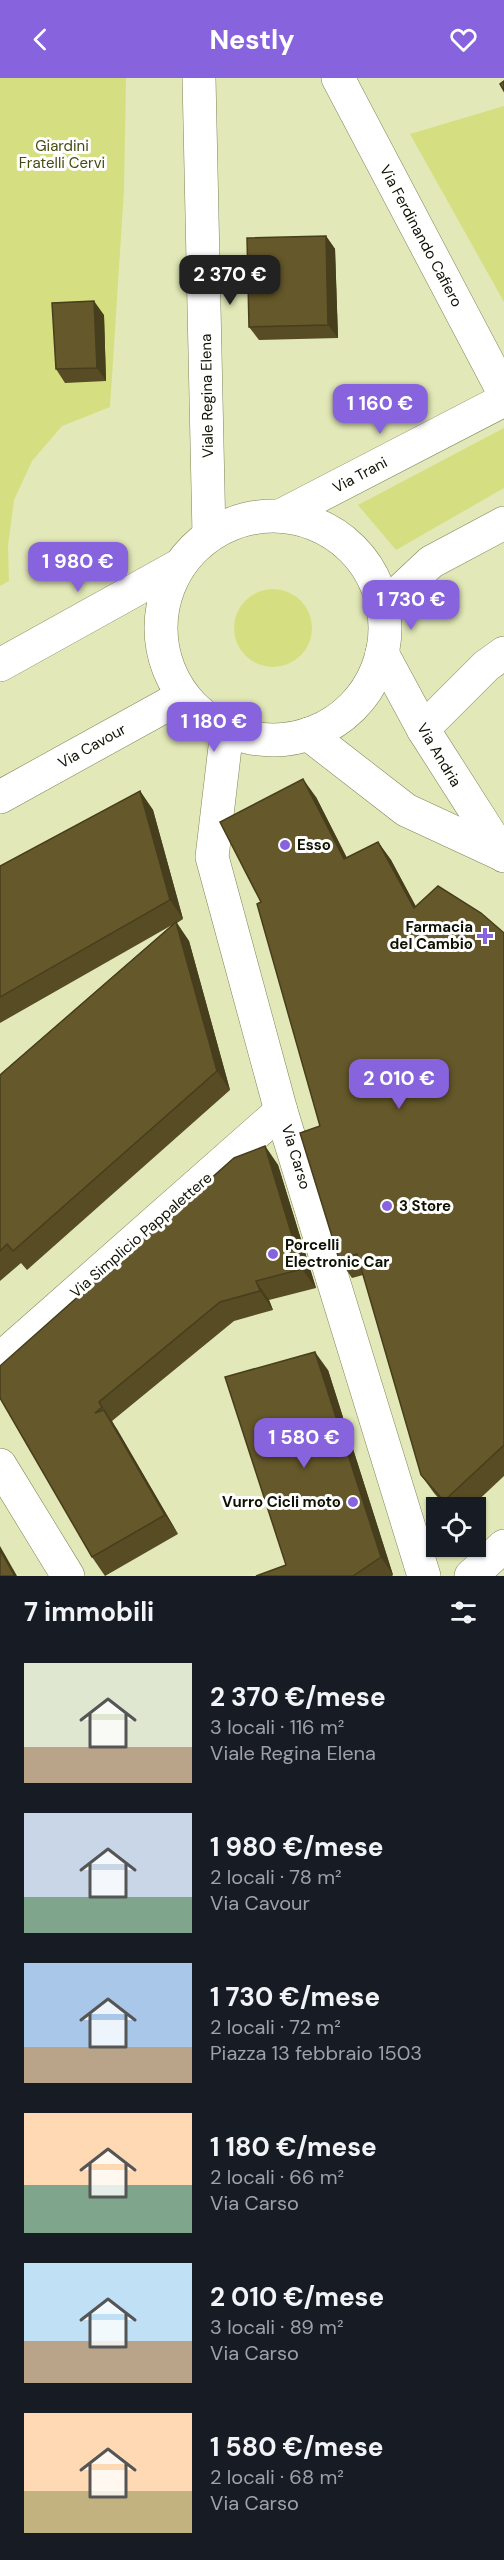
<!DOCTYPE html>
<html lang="it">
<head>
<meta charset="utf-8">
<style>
  :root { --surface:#171b24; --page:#242831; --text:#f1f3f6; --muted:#9ea1a6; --accent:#8763de }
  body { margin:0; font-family:"DM Sans",sans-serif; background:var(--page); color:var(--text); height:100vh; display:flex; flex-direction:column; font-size:22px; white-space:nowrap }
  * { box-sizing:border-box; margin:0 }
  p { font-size:20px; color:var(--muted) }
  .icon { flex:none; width:33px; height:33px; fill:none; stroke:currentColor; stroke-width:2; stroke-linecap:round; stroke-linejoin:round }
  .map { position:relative; height:1498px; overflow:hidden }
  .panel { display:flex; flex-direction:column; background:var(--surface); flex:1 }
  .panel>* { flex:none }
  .tools { position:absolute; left:426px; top:1419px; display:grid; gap:12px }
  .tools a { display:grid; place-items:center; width:60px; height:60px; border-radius:0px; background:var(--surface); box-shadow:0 2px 4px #0004; font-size:30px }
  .price { position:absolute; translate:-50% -51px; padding:0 14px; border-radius:12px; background:var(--accent); color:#fff; font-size:20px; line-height:39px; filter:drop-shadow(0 2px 3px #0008) }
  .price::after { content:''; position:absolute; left:50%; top:36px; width:18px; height:14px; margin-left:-9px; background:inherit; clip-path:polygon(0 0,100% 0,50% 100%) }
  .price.active { background:#222; color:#fff }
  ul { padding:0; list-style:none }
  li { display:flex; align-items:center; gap:18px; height:150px; padding:0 24px }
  li span { display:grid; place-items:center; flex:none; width:168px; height:120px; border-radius:0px; color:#555 }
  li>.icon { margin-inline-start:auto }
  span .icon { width:72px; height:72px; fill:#fffc; stroke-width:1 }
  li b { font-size:26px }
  h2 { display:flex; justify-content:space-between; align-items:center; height:72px; padding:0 24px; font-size:26px }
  header { display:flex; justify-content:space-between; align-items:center; height:78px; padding:0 24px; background:var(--accent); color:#fff; font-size:27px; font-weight:700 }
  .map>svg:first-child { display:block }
  .green { fill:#d5df82 }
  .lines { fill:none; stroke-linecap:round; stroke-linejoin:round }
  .minor-casing { stroke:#7f8557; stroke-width:34 }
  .major-casing { stroke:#7f8557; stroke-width:34 }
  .minor { stroke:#fff; stroke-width:33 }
  .major { stroke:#fff; stroke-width:33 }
  .wall { fill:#574c24 }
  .shaded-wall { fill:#473e1d }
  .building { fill:#65582a; stroke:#473e1d; stroke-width:1.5 }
  .poi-dot { fill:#8763de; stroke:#fff; stroke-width:2 }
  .labels { text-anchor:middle; stroke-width:6; stroke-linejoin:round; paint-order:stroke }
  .park-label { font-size:15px; fill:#474b10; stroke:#fff }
  .street-label { font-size:15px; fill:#0f1102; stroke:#fff }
  .poi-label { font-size:15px; font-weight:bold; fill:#0f1102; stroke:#fff; text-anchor:start }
</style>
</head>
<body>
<header><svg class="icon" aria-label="back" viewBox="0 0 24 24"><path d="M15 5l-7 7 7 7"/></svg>Nestly<svg class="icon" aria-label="heart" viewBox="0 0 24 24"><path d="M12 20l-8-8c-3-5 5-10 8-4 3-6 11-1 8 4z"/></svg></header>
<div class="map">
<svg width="504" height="1498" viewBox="0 0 504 1498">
  <rect width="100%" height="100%" fill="#e2e8b7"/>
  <g class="green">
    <path d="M0,0h126l-2,112 -14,217 -48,19 -30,35 -18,39 -6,46 1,35 -9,5z"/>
    <path d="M504,28v196l-94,-168z"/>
    <path d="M504,350v60l-108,62 -38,-45z"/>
    <circle cx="273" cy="550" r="39"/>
  </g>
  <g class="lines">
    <defs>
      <g id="minor">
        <path d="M338,0l166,315"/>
        <path d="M0,587l180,-100"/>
        <path d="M423,651l63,-63 18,-13"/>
        <path d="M227,652l-15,127 69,254 143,465"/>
        <path d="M0,719l183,-101"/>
        <path d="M0,1281l281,-248"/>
        <path d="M0,1387l68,111"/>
        <path d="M471,1498l33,-30"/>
      </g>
      <g id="major">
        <path d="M199,0l10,457"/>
        <path d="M280,438l224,-116"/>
        <circle cx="273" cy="550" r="112"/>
        <path d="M383,529l48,-45 73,-39"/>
        <path d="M382,575l41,76 81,127"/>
        <path d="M308,656l98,76 95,44"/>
      </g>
    </defs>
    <use href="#minor" class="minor-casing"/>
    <use href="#major" class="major-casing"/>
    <use href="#minor" class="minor"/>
    <use href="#major" class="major"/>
  </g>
  <g class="wall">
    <path d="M326,158l9,13 3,89 -79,2 -10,-13z"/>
    <path d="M104,237l2,66 -41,2 -9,-14z"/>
    <path d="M140,713l13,19 30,109 -6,4 12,18 41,149 -203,180 -6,-7 -21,18v-206l172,-150 -172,98v-157z"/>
    <path d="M316,719l31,61 31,-16 13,18 25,47 88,26v543l-34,32h-23l-13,-15 -13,-18 -58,-200 -11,3 -13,-19 -19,-133 -59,-224z"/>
    <path d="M265,1068l13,19 38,123 -47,12 4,10 -39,11 -122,100 66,113 -73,42 -13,-19 -92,-159z"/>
    <path d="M328,1292l65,205 -1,1h-136l30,-11z"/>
  </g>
  <g class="shaded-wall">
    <path d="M326,158l9,13 3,89 -10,-13z"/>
    <path d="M94,223l10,14 2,66 -9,-13z"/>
    <path d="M303,701l13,18 41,81 -13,-19z"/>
    <path d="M140,713l13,19 30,109 -13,-19z"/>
    <path d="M378,764l13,18 36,67 -13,-19z"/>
    <path d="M176,844l13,19 41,149 -13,-19z"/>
    <path d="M265,1068l13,19 38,123 -14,-19z"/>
    <path d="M256,1203l13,19 4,10 -13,-19z"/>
    <path d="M315,1274l13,18 65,205 -12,-18z"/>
    <path d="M99,1324l13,19 3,5 -13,-19z"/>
    <path d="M104,1332l13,19 61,105 -13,-19z"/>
    <path d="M0,1468l17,30h-2l-15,-26z"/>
  </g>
  <g class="building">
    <path d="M504,3v10l-4,-7z"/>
    <path d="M326,158l2,89 -79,2 -2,-89z"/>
    <path d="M94,223l3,67 -41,1 -4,-66z"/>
    <path d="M303,701l41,80 34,-17 36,66 24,-22 43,27 23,20v512l-60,56 -23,-26 -64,-221 -18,5 -39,-126 20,-7 -63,-222 4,-2 -41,-80z"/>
    <path d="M140,713l30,109 -170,97v-131z"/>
    <path d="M176,844l41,149 -204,180 -6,-7 -7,7v-176z"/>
    <path d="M265,1068l37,123 -46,12 4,10 -40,11 -121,100 3,5 -7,6 9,-3 61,105 -73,42 -92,-159v-32l234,-208z"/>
    <path d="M315,1274l66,205 -28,19h-97l30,-11 -61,-188z"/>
    <path d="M0,1472l15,26h-15z"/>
  </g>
  <g class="poi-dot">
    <circle cx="285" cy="767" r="6"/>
    <path d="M482 849h6v6h6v6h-6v6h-6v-6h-6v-6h6z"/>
    <circle cx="387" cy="1128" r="6"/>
    <circle cx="273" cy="1176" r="6"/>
    <circle cx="353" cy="1424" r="6"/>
  </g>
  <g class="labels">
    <g class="park-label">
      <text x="62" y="73">Giardini<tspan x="62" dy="17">Fratelli Cervi</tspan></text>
    </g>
    <g class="street-label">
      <text transform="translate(421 158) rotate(62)" y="5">Via Ferdinando Cafiero</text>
      <text transform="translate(207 318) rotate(-91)" y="5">Viale Regina Elena</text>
      <text transform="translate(360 397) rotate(-28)" y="5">Via Trani</text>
      <text transform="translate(92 668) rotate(-29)" y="5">Via Cavour</text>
      <text transform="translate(439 677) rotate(59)" y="5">Via Andria</text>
      <text transform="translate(296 1079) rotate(73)" y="5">Via Carso</text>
      <text transform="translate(141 1157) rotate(-41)" y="5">Via Simplicio Pappalettere</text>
    </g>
    <g class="poi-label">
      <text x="297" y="772">Esso</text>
      <text x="473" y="854" text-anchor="end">Farmacia<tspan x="473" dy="17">del Cambio</tspan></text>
      <text x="399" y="1133">3 Store</text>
      <text x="285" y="1172">Porcelli<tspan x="285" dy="17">Electronic Car</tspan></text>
      <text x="341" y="1429" text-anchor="end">Vurro Cicli moto</text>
    </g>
  </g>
</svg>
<div class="tools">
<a><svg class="icon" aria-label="locate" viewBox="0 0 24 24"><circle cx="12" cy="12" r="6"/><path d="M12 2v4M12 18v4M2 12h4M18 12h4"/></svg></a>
</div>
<b class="price active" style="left:230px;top:228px">2 370 €</b>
<b class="price" style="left:380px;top:357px">1 160 €</b>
<b class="price" style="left:78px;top:515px">1 980 €</b>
<b class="price" style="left:411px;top:553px">1 730 €</b>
<b class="price" style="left:214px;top:675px">1 180 €</b>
<b class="price" style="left:399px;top:1032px">2 010 €</b>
<b class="price" style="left:304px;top:1391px">1 580 €</b>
</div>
<section class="panel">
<h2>7 immobili<svg class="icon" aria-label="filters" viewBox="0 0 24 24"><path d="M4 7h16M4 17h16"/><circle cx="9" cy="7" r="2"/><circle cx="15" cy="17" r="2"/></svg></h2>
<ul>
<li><span style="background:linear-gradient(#dfe7d0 70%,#b9a48a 0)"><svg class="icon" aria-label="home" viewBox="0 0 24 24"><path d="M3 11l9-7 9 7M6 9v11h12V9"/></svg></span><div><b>2 370 €/mese</b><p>3 locali · 116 m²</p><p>Viale Regina Elena</p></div></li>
<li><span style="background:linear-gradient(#c9d6e8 70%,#7fa58c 0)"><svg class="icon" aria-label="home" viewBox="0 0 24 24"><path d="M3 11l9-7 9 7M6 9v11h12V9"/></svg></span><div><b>1 980 €/mese</b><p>2 locali · 78 m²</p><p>Via Cavour</p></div></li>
<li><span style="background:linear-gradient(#a9c7e8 70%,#b9a48a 0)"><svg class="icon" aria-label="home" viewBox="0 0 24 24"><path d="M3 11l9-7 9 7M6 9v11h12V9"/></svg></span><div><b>1 730 €/mese</b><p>2 locali · 72 m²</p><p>Piazza 13 febbraio 1503</p></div></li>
<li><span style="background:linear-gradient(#ffd9b3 60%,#7fa58c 0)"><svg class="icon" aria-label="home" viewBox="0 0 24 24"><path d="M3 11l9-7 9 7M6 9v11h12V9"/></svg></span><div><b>1 180 €/mese</b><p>2 locali · 66 m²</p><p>Via Carso</p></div></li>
<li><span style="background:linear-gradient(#bfe0f5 65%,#b9a48a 0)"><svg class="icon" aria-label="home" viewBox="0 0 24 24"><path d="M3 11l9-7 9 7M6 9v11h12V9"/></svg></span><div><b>2 010 €/mese</b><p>3 locali · 89 m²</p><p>Via Carso</p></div></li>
<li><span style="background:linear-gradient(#ffd9b3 65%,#c2b280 0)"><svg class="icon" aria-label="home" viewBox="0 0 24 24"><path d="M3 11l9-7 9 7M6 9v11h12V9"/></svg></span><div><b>1 580 €/mese</b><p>2 locali · 68 m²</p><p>Via Carso</p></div></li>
</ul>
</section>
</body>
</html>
